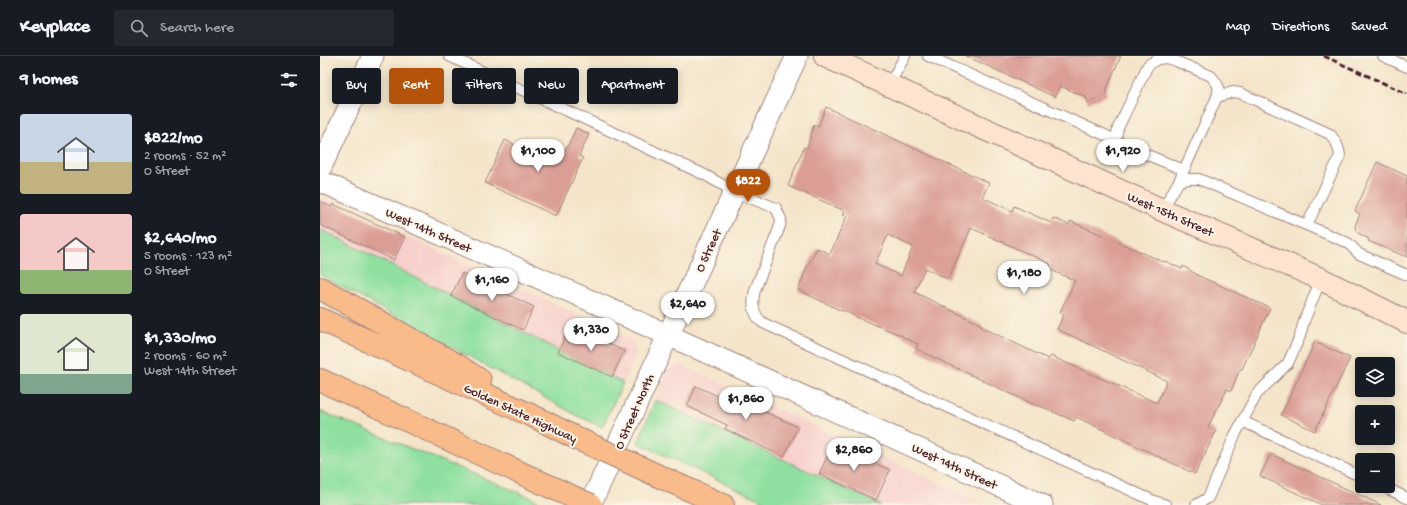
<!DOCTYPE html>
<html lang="en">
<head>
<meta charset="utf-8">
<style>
  :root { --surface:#171b24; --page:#242831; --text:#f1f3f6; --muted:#9ea1a6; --line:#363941; --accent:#b45309 }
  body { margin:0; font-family:"Gochi Hand",sans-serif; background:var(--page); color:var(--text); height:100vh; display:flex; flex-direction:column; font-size:15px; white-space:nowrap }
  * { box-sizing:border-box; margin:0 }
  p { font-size:13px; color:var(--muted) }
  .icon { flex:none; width:22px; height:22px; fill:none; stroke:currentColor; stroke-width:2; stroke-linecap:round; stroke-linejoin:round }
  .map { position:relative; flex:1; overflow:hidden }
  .side { display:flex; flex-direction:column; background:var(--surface); width:320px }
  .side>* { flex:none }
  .hud { position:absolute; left:12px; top:12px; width:380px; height:36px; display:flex; gap:8px }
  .fabs { position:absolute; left:1035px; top:301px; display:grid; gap:8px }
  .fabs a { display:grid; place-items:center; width:40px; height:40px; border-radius:4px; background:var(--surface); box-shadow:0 2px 10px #0003; font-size:20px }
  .price { position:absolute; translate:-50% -34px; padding:0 9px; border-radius:14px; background:#fff; color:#222; font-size:13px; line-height:26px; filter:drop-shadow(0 1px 2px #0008) }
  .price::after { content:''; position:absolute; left:50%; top:24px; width:12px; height:9px; margin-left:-6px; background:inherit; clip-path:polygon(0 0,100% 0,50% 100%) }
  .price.selected { background:var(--accent); color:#fff }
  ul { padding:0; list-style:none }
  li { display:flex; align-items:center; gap:12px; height:100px; padding:0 20px }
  li span { display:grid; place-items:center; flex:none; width:112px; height:80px; border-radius:4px; color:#555 }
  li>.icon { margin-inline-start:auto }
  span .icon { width:48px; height:48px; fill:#fffc; stroke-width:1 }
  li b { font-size:17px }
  h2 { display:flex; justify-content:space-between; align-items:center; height:48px; padding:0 20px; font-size:17px }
  .pill { padding:0 14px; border-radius:4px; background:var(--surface); box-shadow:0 2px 10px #0003; font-size:14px; line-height:36px }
  .pill.selected { background:var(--accent); color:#fff }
  header { display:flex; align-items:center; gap:24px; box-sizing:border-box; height:56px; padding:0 20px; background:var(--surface); border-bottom:1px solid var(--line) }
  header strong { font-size:19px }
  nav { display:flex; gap:22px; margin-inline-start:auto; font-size:14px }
  .search { width:280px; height:36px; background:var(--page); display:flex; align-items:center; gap:10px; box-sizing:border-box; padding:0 14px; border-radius:4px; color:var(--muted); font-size:15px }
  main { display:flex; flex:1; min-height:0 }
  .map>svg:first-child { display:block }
  .built { fill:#f7d0cc }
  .green { fill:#8fe0a0; stroke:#6c8066 }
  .building { fill:#da9e96; fill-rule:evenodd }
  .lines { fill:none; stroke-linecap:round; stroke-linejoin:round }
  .lane-casing { stroke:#9f827a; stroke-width:12 }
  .street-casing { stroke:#9f827a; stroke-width:23 }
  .secondary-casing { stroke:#9f827a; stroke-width:24 }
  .highway-casing { stroke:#9f827a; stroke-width:24 }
  .lane { stroke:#fff; stroke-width:10 }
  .street { stroke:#fff; stroke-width:21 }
  .secondary { stroke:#fde4d1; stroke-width:22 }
  .highway { stroke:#fabb8b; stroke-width:22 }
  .rail { stroke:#4a1f2b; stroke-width:3; stroke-dasharray:6 3; stroke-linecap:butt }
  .highway-bridge-casing { stroke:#9f827a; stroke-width:24; stroke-linecap:butt }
  .highway-bridge { stroke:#fabb8b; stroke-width:22 }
  .labels { text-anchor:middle; stroke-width:4; stroke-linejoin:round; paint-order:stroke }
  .street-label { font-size:13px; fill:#4a1f2b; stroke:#fcf5e5 }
</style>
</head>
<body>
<header>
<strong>Keyplace</strong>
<div class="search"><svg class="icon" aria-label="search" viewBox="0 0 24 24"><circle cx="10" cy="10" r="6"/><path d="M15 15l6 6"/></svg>Search here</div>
<nav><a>Map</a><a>Directions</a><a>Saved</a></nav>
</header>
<main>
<section class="side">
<h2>9 homes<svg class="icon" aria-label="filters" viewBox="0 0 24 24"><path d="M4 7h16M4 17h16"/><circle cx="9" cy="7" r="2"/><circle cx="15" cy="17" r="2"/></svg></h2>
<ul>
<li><span style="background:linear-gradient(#c9d6e8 60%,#c2b280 0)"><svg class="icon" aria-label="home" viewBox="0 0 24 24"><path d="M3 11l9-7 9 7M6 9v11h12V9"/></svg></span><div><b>$822/mo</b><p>2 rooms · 52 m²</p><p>O Street</p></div></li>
<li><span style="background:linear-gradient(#f6c9c9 70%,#8fb573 0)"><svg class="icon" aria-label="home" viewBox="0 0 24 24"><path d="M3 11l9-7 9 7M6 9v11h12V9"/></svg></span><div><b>$2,640/mo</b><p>5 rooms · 123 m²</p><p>O Street</p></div></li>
<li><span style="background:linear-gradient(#dfe7d0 75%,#7fa58c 0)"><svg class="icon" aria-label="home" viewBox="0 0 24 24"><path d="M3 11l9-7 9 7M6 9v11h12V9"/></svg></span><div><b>$1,330/mo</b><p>2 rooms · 60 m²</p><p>West 14th Street</p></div></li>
</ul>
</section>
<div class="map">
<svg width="1087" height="449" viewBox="0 0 1087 449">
  <rect width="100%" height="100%" fill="#fcf5e5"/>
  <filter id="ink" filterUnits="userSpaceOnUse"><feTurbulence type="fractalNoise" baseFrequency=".025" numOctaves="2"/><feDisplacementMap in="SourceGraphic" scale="8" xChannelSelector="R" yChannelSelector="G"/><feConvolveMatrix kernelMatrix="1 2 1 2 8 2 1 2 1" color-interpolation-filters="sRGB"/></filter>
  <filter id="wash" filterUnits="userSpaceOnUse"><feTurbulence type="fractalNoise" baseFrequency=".012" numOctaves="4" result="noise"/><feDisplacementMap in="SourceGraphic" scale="16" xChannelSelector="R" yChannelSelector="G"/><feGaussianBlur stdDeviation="0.9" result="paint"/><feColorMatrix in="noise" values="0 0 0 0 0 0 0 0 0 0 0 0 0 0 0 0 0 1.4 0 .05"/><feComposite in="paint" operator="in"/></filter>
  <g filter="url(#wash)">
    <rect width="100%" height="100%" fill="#f4e5ca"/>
    <g class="built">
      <path d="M0,141l313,143 4,13 -14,30 -303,-154z"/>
      <path d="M362,309l305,140h-106l-226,-105 14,-31z"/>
    </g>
    <g class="green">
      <path d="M0,173l303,154 -21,44 -24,-11 -258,-141z"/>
      <path d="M335,344l226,105h-109l-134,-62z"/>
      <path d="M0,355l212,87 14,7h-220l-6,-3z"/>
    </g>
    <g id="blocks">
      <g class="building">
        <path d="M646,0h155l-15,34 1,5 -19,8 -2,-6 -26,-11 -5,11z"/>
        <path d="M506,51l163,76 -7,14 30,14 2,-5 37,17 2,-5 16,7 1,-4 94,41 1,-1 17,8 1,-3 16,10 71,32 -28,61h-2l-9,22 -4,-2 -19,38 8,4 -21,43 -119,-57 -2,4 -36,-16 -1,1 -121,-57 2,-5 -15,-7v-1l-47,-19 -13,-7 -1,1 -44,-21 9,-23 10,-19 13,6 17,-38 -4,-1 2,-4 -57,-25 16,-39 3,1 7,-23 4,2zM651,172l80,36 -2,5 26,12 -15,31 4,2 -7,15 110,52 -10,22 -106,-47 -3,3 -67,-32 1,-2 -68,-33 11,-24 23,11zM568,179l25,12 -12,29 -26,-12z"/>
        <path d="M256,72l13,6 -10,22 4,2 -27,58 -71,-33 20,-43 37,17 7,-15 17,8z"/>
        <path d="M1057,106l30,14v81l-39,-16 1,-2 -11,-6 -2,-3 -1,-4 5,-12 -5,-3z"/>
        <path d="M0,145l11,6 2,-3 72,33 -11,23 -74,-35z"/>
        <path d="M142,217l72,34 -11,23 -72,-34z"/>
        <path d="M250,270l54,25 -12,26 -54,-25z"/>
        <path d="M995,286l35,16 -35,73 -34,-16z"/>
        <path d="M376,330l41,19 2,-5 59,27 -14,30 -59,-28 2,-4 -40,-19z"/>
        <path d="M513,388l57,26 -14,30 -57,-26z"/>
        <path d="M951,398l110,51h-59l-62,-29z"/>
      </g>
    </g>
  </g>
  <g filter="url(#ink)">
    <use href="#blocks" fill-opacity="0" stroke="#9f827a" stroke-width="1"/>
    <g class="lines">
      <defs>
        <g id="lane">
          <path d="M129,0l256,119 30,17 41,16 5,11 -1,7 -25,64c-3,13 -3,24 8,33l391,178 12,4"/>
          <path d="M608,0l188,84"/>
          <path d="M1063,0l24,11"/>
          <path d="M569,29l16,-29"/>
          <path d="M897,41l16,-5 7,1 90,41c6,8 9,12 10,22l-33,69"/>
          <path d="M859,125l5,-11 33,-73 2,-9 -3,-6 -5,-6 -40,-17 -7,-1 -8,2 -8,5 -30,63 -2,12 5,4 63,26"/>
          <path d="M842,154l17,-29 10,-2h10l149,64 11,11 48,21"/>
          <path d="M922,365l120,56"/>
          <path d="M1062,430l25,12"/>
          <path d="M876,449l12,-7 27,-63 22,-41 31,-31 12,-27 4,-15 17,-42"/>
        </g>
        <g id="street">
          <path d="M0,113l53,-113"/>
          <path d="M0,125l348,154 374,170"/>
          <path d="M270,449l207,-449"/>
        </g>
        <path id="secondary" d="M505,0l337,154 159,69 86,43"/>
        <g id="highway">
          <path d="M0,232l137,77 23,15"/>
          <path d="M0,263l219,100 35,18"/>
          <path d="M0,324l233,108"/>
          <path d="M343,422l60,27"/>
        </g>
      </defs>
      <use href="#lane" class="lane-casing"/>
      <use href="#street" class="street-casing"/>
      <use href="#secondary" class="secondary-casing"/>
      <use href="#highway" class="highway-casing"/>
      <use href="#lane" class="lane"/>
      <use href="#street" class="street"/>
      <use href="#secondary" class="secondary"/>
      <use href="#highway" class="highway"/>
      <path class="rail" d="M1004,0l83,38"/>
      <defs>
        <g id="highway-bridge">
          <path d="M254,381l89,41"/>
          <path d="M233,432l38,17"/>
        </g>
      </defs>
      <use href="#highway-bridge" class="highway-bridge-casing"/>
      <use href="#highway-bridge" class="highway-bridge"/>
    </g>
  </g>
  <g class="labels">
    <g class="street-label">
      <text transform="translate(851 157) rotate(24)" y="5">West 15th Street</text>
      <text transform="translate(109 173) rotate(24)" y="5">West 14th Street</text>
      <text transform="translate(387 194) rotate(-65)" y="5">O Street</text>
      <text transform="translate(313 355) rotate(-66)" y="5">O Street North</text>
      <text transform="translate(201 356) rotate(25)" y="5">Golden State Highway</text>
      <text transform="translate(635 409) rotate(25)" y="5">West 14th Street</text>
    </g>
  </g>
</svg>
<div class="fabs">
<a><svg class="icon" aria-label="layers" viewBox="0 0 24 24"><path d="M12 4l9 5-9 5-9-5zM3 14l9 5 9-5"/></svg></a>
<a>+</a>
<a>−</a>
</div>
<b class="price" style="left:218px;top:117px">$1,100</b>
<b class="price" style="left:803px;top:117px">$1,920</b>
<b class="price selected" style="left:428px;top:147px">$822</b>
<b class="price" style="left:704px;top:239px">$1,180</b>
<b class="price" style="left:172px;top:246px">$1,160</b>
<b class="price" style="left:368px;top:270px">$2,640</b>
<b class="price" style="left:271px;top:296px">$1,330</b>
<b class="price" style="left:426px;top:365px">$1,860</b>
<b class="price" style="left:534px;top:416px">$2,860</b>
<div class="hud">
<a class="pill">Buy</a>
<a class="pill selected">Rent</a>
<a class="pill">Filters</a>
<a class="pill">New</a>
<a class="pill">Apartment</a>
</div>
</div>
</main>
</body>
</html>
